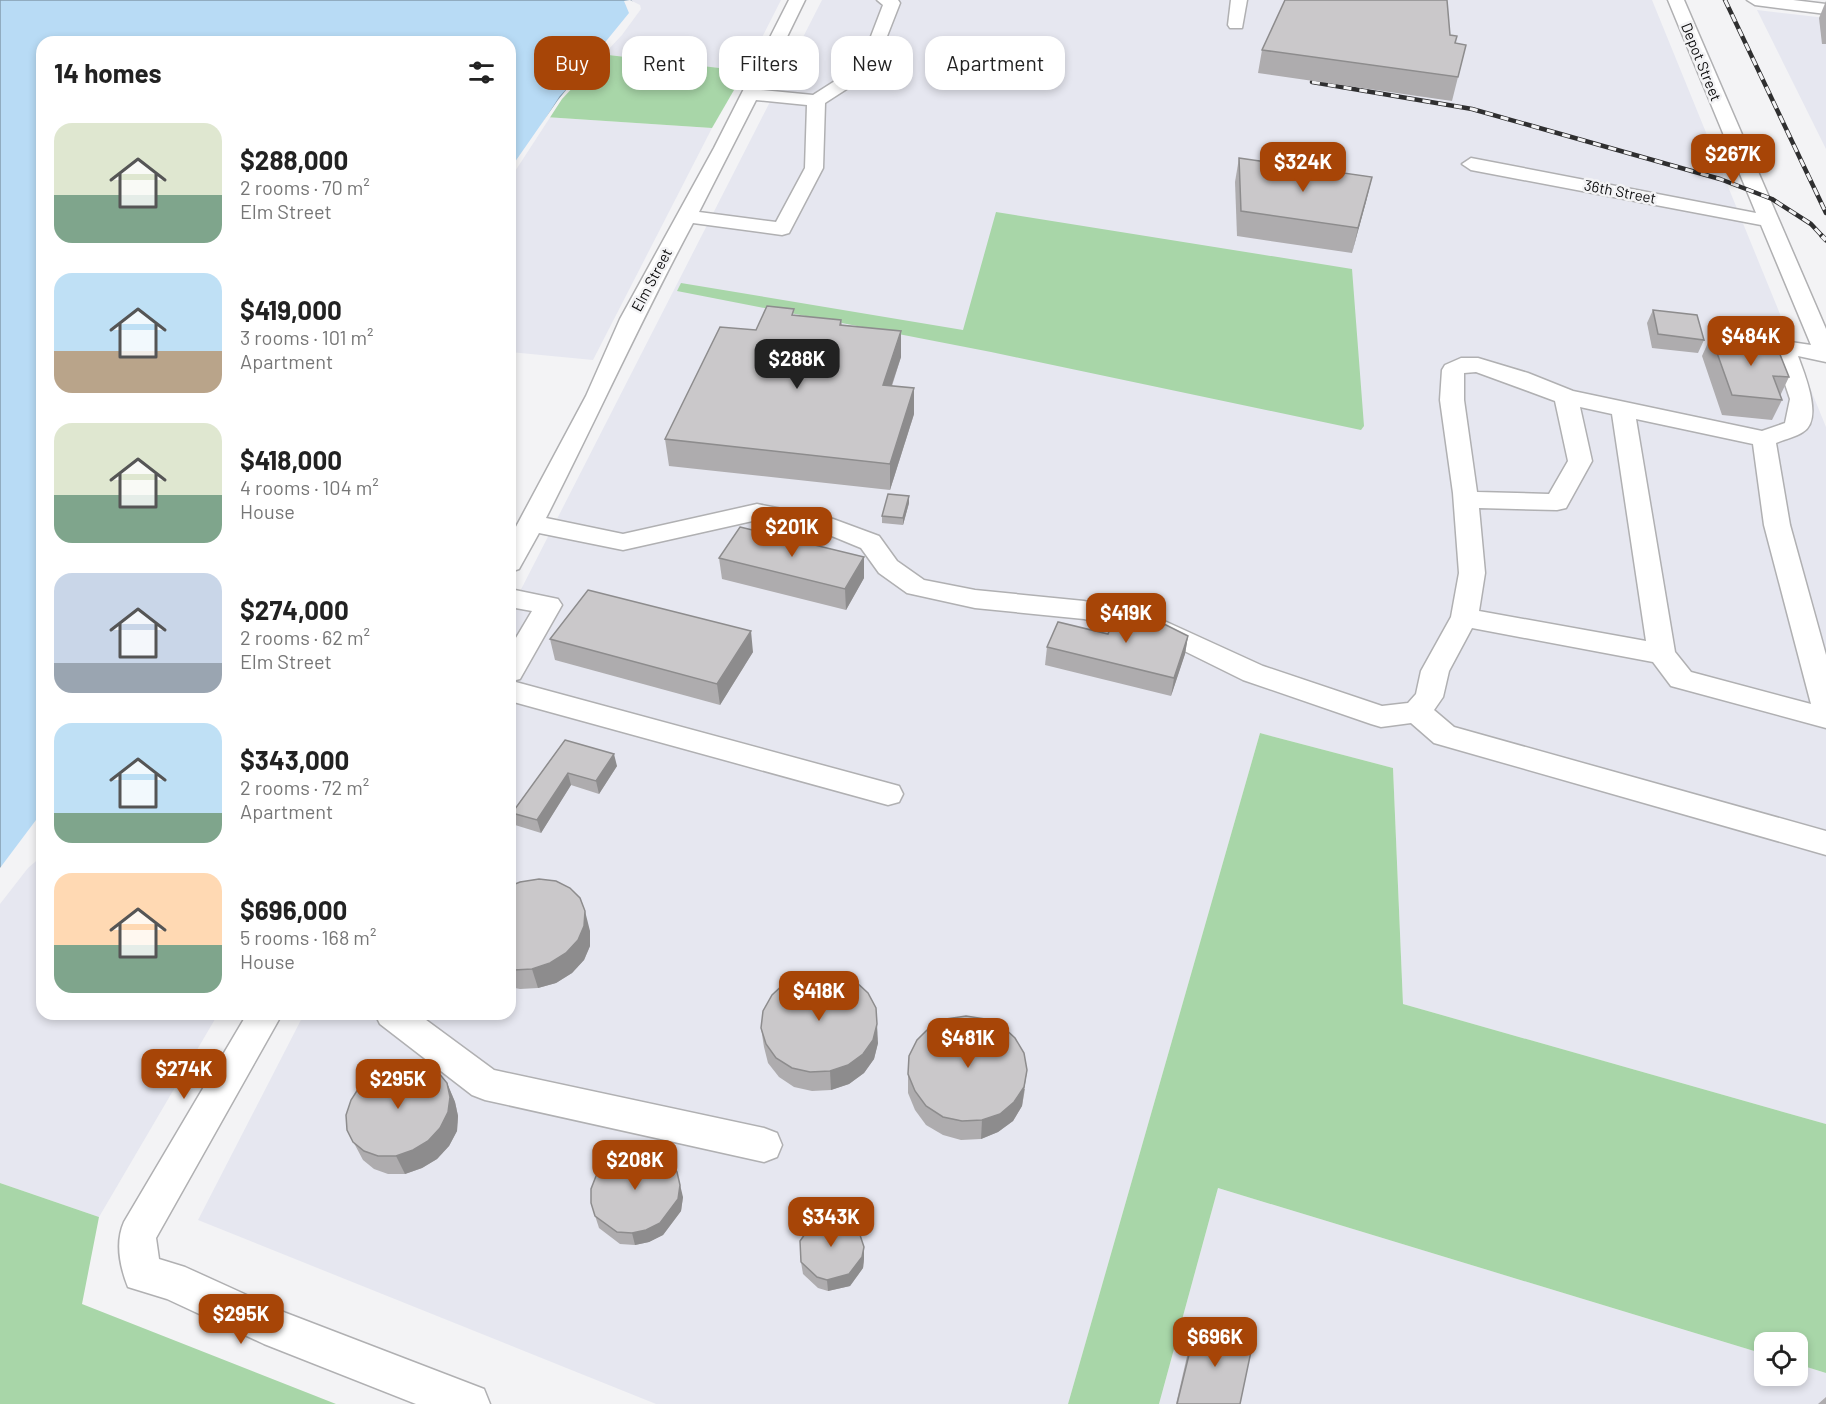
<!DOCTYPE html>
<html lang="en">
<head>
<meta charset="utf-8">
<style>
  :root { --surface:#fff; --page:#f6f6f6; --text:#222; --muted:#767676; --accent:#a74507 }
  body { margin:0; font-family:Barlow,sans-serif; background:var(--page); color:var(--text); height:100vh; display:flex; flex-direction:column; font-size:22px; white-space:nowrap }
  * { box-sizing:border-box; margin:0 }
  p { font-size:20px; color:var(--muted) }
  .icon { flex:none; width:33px; height:33px; fill:none; stroke:currentColor; stroke-width:2; stroke-linecap:round; stroke-linejoin:round }
  .map { position:relative; flex:1; overflow:hidden }
  .details { position:absolute; left:36px; top:36px; width:480px; height:984px; display:flex; flex-direction:column; background:var(--surface); border-radius:18px; box-shadow:0 3px 9px #0003 }
  .details>* { flex:none }
  .top-card { position:absolute; left:534px; top:36px; width:570px; height:54px; display:flex; gap:12px }
  .buttons { position:absolute; left:1754px; top:1332px; display:grid; gap:12px }
  .buttons a { display:grid; place-items:center; width:54px; height:54px; border-radius:12px; background:var(--surface); box-shadow:0 3px 9px #0003; font-size:30px }
  .price { position:absolute; translate:-50% -51px; padding:0 14px; border-radius:12px; background:var(--accent); color:#fff; font-size:20px; line-height:39px; filter:drop-shadow(0 2px 3px #0008) }
  .price::after { content:''; position:absolute; left:50%; top:36px; width:18px; height:14px; margin-left:-9px; background:inherit; clip-path:polygon(0 0,100% 0,50% 100%) }
  .price.current { background:#222; color:#fff }
  ul { padding:0; list-style:none }
  li { display:flex; align-items:center; gap:18px; height:150px; padding:0 18px }
  li span { display:grid; place-items:center; flex:none; width:168px; height:120px; border-radius:18px; color:#555 }
  li>.icon { margin-inline-start:auto }
  span .icon { width:72px; height:72px; fill:#fffc; stroke-width:1 }
  li b { font-size:26px }
  h2 { display:flex; justify-content:space-between; align-items:center; height:72px; padding:0 18px; font-size:26px }
  .chip { padding:0 21px; border-radius:18px; background:var(--surface); box-shadow:0 3px 9px #0003; font-size:21px; line-height:54px }
  .chip.current { background:var(--accent); color:#fff }
  .map>svg:first-child { display:block }
  .built { fill:#e6e7f0 }
  .green { fill:#a8d6a8 }
  .water { fill:#b8dbf5; stroke:#849daf; stroke-width:1.5 }
  .pier { fill:#f3f3f5 }
  .lines { fill:none; stroke-linecap:round; stroke-linejoin:round }
  .minor-casing { stroke:#b0b0b2; stroke-width:3 }
  .minor { fill:#fff; fill-rule:evenodd }
  .rail-far1-casing { stroke:#2f2f30; stroke-width:4.5 }
  .rail-casing { stroke:#2f2f30; stroke-width:5 }
  .rail-far1 { stroke:#f3f3f5; stroke-width:3; stroke-dasharray:8; stroke-linecap:butt }
  .rail { stroke:#f3f3f5; stroke-width:4; stroke-dasharray:10; stroke-linecap:butt }
  .wall { fill:#aeacae }
  .shaded-wall { fill:#8d8c8d }
  .building { fill:#cac8ca; stroke:#8d8c8d; stroke-width:1.5 }
  .labels { text-anchor:middle; stroke-width:5; stroke-linejoin:round; paint-order:stroke }
  .far-street-label { font-size:15px; fill:#0c0c0d; stroke:#f3f3f5 }
</style>
</head>
<body>
<div class="map">
<svg width="1826" height="1404" viewBox="0 0 1826 1404">
  <rect width="100%" height="100%" fill="#f3f3f5"/>
  <g class="built">
    <path d="M630,0h151l-36,71 -145,-17z"/>
    <path d="M822,0h830l174,427v697l-423,-120 -10,-236 -133,-35 -192,671h-412l-458,-184 106,-206h206v-403z"/>
    <path d="M1757,10l69,8v131z"/>
    <path d="M545,117l167,11 -119,232 -83,-8v-176z"/>
    <path d="M42,852v162h176l-119,203 -99,-34v-282l26,-35z"/>
    <path d="M1218,1188l546,166v22h33v-12l29,9v31h-667z"/>
  </g>
  <g class="green">
    <path d="M600,54l145,17 -33,57 -167,-11z"/>
    <path d="M996,212l356,57 12,157 -3,4 -370,-78 -314,-61 4,-8 282,47z"/>
    <path d="M1260,733l133,35 10,236 423,120v249l-29,-9v-22h-33v12l-546,-166 -59,216h-91z"/>
    <path d="M0,1183l99,34 -17,87 254,100h-336z"/>
  </g>
  <path class="water" d="M0,0h630l8,8 -18,25 -60,64 -50,79v-134h-468v810l-16,14 -26,35z"/>
  <g class="pier">
    <path d="M630,0l10,5 1,4 -19,26 -60,64 -52,80v-10l48,-69 71,-87 -5,-12z"/>
    <path d="M42,812v44l-14,12 -28,36v-36z"/>
  </g>
  <g class="lines">
    <defs>
      <g id="minor">
        <path d="M789,0h16l-44,90 52,5 47,-30 23,-60 -6,-5h21l2,3 -27,69 -48,31 -2,65 -34,65 -7,2 -89,-12c-52,97 -97,197 -147,295l77,16 134,-30 76,15 46,17 18,25 27,19 51,10 109,11 76,18 103,47 119,40 26,-3 8,-9 5,-23 30,-54 8,-44 -6,-80 -13,-93 2,-30 3,-5 16,-7h17l50,15 45,18 189,40 23,-8 5,-24 -17,-51 3,-5 8,-2 27,4 -50,-120 -290,-55 -9,-6 9,-6 285,55 -88,-213h16l142,329v33l-28,-6c6,17 26,63 5,76 -7,5 -18,7 -27,11l14,82 36,130v73l-155,-42 -18,-24 -181,-34 -23,43 -6,26 -9,13 20,17 372,104v24l-392,-112 -23,-20 -30,4 -10,-3 -128,-44 -91,-45 -68,-16 -109,-11 -68,-15 -28,-20 -18,-25 -34,-14 -70,-14 -134,30 -84,-17 -20,36 -9,3v-34l76,-142 34,-77 94,-171zM756,100l51,5 -2,63 -29,54 -77,-10zM1476,372l79,29 13,60 -19,33 -72,-2 -13,-92v-27zM1580,407l32,7 34,227 -167,-30 6,-38 -6,-65 78,2 9,-2 26,-47zM1636,419l117,25 11,81 47,179 -120,-32 -16,-20z"/>
        <path d="M1231,0h16l-5,28h-12l-2,-3z"/>
        <path d="M1747,0h46l33,4v10l-71,-9z"/>
        <path d="M510,589l48,10 4,6 -42,74 -8,2 376,102 11,3 4,8 -4,8 -11,3 -378,-104v-53l22,-37 -22,-4z"/>
        <path d="M247,1014h35l-126,224 3,21 26,8 101,46 198,76 6,15h-74l-152,-60 -97,-45 -39,-12c-8,-20 -13,-45 -4,-65z"/>
        <path d="M375,1014h43l76,56 270,58 13,5 5,12 -5,12 -13,5 -279,-62 -13,-5 -92,-71z"/>
      </g>
    </defs>
    <use href="#minor" class="minor-casing"/>
    <use href="#minor" class="minor"/>
    <defs>
      <g id="rail-far1">
        <path d="M1725,0l101,213"/>
        <path d="M1312,82l160,27 248,70 52,20 39,25 13,14"/>
      </g>
      <path id="rail" d="M1822,236l4,4"/>
    </defs>
    <use href="#rail-far1" class="rail-far1-casing"/>
    <use href="#rail" class="rail-casing"/>
    <use href="#rail-far1" class="rail-far1"/>
    <use href="#rail" class="rail"/>
  </g>
  <g class="wall">
    <path d="M1826,1v43h-4l-3,-26z"/>
    <path d="M1450,35l6,8 10,2 -14,56 -194,-28 4,-23z"/>
    <path d="M1239,158l133,19 -20,76 -115,-17 -2,-54z"/>
    <path d="M1653,310l51,30 -6,13 -46,-5 -5,-25z"/>
    <path d="M795,316l46,4 1,5 59,6v26l-9,29 22,2v26l-24,76 -221,-24 -4,-27 91,-109z"/>
    <path d="M1711,336l78,41 -9,19 2,4 -10,20 -50,-5 -20,-59z"/>
    <path d="M909,503l-6,22 -21,-2v-7z"/>
    <path d="M719,558l145,20 -18,32 -124,-31z"/>
    <path d="M1188,636l-3,18 -14,42 -126,-31 2,-18z"/>
    <path d="M550,639l203,13 -33,53 -165,-45z"/>
    <path d="M565,740l52,26 -18,28 -28,-9 -30,48 -26,-8 -3,-12z"/>
    <path d="M510,886l80,45v15l-6,14 -12,13 -16,10 -18,5 -18,1 -10,-2z"/>
    <path d="M761,1028l117,15 -4,16 -10,14 -15,11 -18,6 -19,1 -18,-4 -15,-10 -11,-14 -4,-16z"/>
    <path d="M908,1074l117,15 -3,17 -9,15 -15,11 -17,7 -20,1 -18,-5 -17,-10 -11,-15 -7,-17z"/>
    <path d="M447,1083l8,19 3,14 -1,15 -8,15 -12,13 -15,9 -17,6h-17l-14,-5 -11,-9 -16,-30z"/>
    <path d="M683,1197l-2,14 -18,24 -14,7 -14,3 -15,-1 -21,-16 -8,-25z"/>
    <path d="M864,1247v12l-1,9 -13,18 -22,5 -10,-3 -15,-14 -2,-12z"/>
    <path d="M1197,1322l43,82h-64l15,-65z"/>
    <path d="M1826,1397v7h-8z"/>
  </g>
  <g class="shaded-wall">
    <path d="M1372,177l-6,25 -14,51 6,-25z"/>
    <path d="M901,331v26l-18,54v-26z"/>
    <path d="M914,388v26l-24,76v-26z"/>
    <path d="M909,496v7l-6,22v-7z"/>
    <path d="M864,557v21l-18,32 -1,-21z"/>
    <path d="M751,631l2,21 -33,53 -3,-21z"/>
    <path d="M1188,636l-3,18 -14,42 3,-18z"/>
    <path d="M614,754l3,12 -18,28 -3,-13z"/>
    <path d="M568,773l3,12 -30,48 -4,-13z"/>
    <path d="M585,911l5,20v15l-6,14 -12,13 -16,10 -18,5 -6,-19z"/>
    <path d="M877,1024l1,19 -4,16 -10,14 -15,11 -18,6 -1,-19z"/>
    <path d="M1027,1070l-5,36 -9,15 -15,11 -17,7 1,-19z"/>
    <path d="M447,1083l8,19 3,14 -1,15 -8,15 -12,13 -15,9 -17,6 -9,-18z"/>
    <path d="M677,1172l6,25 -2,14 -18,24 -14,7 -14,3 -3,-12z"/>
    <path d="M864,1247v12l-1,9 -13,18 -22,5 -1,-11z"/>
  </g>
  <g class="building">
    <path d="M1285,0h162l3,35 7,1 -2,7 11,2 -8,32 -196,-27z"/>
    <path d="M1239,158l133,19 -14,51 -117,-17z"/>
    <path d="M767,306l27,3 -2,6 49,5 -1,5 61,6 -18,54 31,3 -24,76 -225,-25 55,-112 36,3z"/>
    <path d="M1653,310l44,5 7,25 -46,-6z"/>
    <path d="M1711,336l64,6 14,35 -16,-1 9,24 -50,-5z"/>
    <path d="M888,494l21,2 -6,22 -21,-2z"/>
    <path d="M740,527l124,30 -19,32 -126,-31z"/>
    <path d="M588,590l163,41 -34,53 -167,-45z"/>
    <path d="M1117,610l37,9 34,17 -14,42 -127,-31 11,-25 50,12z"/>
    <path d="M565,740l49,14 -18,27 -28,-8 -31,47 -25,-7z"/>
    <path d="M539,879l17,2 14,7 10,10 5,13 -1,15 -6,14 -12,13 -16,10 -18,6 -18,1 -4,-1v-83l10,-4z"/>
    <path d="M821,972l18,2 17,8 12,11 8,15 1,16 -4,16 -10,14 -15,11 -18,6 -20,1 -18,-4 -16,-10 -10,-14 -5,-16 2,-17 9,-16 13,-12 17,-8z"/>
    <path d="M966,1016l19,3 17,7 13,12 9,15 3,17 -3,17 -10,15 -14,12 -18,6 -20,1 -19,-4 -17,-11 -11,-15 -7,-17 1,-18 8,-16 12,-12 17,-9z"/>
    <path d="M408,1063l16,2 14,7 9,11 3,14 -2,15 -8,16 -12,13 -15,9 -17,6h-18l-14,-5 -11,-9 -6,-12 -1,-15 5,-15 9,-14 14,-12 17,-8z"/>
    <path d="M646,1149l14,4 11,8 6,11 3,13 -2,14 -18,24 -14,7 -14,3 -15,-1 -22,-16 -4,-13v-14l5,-13 9,-12 12,-9 14,-5z"/>
    <path d="M831,1217l9,1 18,11 6,18 -2,10 -13,17 -22,6 -10,-3 -16,-15 -1,-21 12,-17z"/>
    <path d="M1197,1322l56,20 -13,62h-63z"/>
  </g>
  <g class="labels">
    <g class="far-street-label">
      <text transform="translate(1701 62) rotate(68)" y="5">Depot Street</text>
      <text transform="translate(1620 192) rotate(11)" y="5">36th Street</text>
      <text transform="translate(652 280) rotate(-62)" y="5">Elm Street</text>
    </g>
  </g>
</svg>
<div class="buttons">
<a><svg class="icon" aria-label="locate" viewBox="0 0 24 24"><circle cx="12" cy="12" r="6"/><path d="M12 2v4M12 18v4M2 12h4M18 12h4"/></svg></a>
</div>
<b class="price" style="left:1733px;top:185px">$267K</b>
<b class="price" style="left:1303px;top:193px">$324K</b>
<b class="price" style="left:1751px;top:367px">$484K</b>
<b class="price current" style="left:797px;top:390px">$288K</b>
<b class="price" style="left:792px;top:558px">$201K</b>
<b class="price" style="left:1126px;top:644px">$419K</b>
<b class="price" style="left:819px;top:1022px">$418K</b>
<b class="price" style="left:968px;top:1069px">$481K</b>
<b class="price" style="left:184px;top:1100px">$274K</b>
<b class="price" style="left:398px;top:1110px">$295K</b>
<b class="price" style="left:635px;top:1191px">$208K</b>
<b class="price" style="left:831px;top:1248px">$343K</b>
<b class="price" style="left:241px;top:1345px">$295K</b>
<b class="price" style="left:1215px;top:1368px">$696K</b>
<div class="top-card">
<a class="chip current">Buy</a>
<a class="chip">Rent</a>
<a class="chip">Filters</a>
<a class="chip">New</a>
<a class="chip">Apartment</a>
</div>
<section class="details">
<h2>14 homes<svg class="icon" aria-label="filters" viewBox="0 0 24 24"><path d="M4 7h16M4 17h16"/><circle cx="9" cy="7" r="2"/><circle cx="15" cy="17" r="2"/></svg></h2>
<ul>
<li><span style="background:linear-gradient(#dfe7d0 60%,#7fa58c 0)"><svg class="icon" aria-label="home" viewBox="0 0 24 24"><path d="M3 11l9-7 9 7M6 9v11h12V9"/></svg></span><div><b>$288,000</b><p>2 rooms · 70 m²</p><p>Elm Street</p></div></li>
<li><span style="background:linear-gradient(#bfe0f5 65%,#b9a48a 0)"><svg class="icon" aria-label="home" viewBox="0 0 24 24"><path d="M3 11l9-7 9 7M6 9v11h12V9"/></svg></span><div><b>$419,000</b><p>3 rooms · 101 m²</p><p>Apartment</p></div></li>
<li><span style="background:linear-gradient(#dfe7d0 60%,#7fa58c 0)"><svg class="icon" aria-label="home" viewBox="0 0 24 24"><path d="M3 11l9-7 9 7M6 9v11h12V9"/></svg></span><div><b>$418,000</b><p>4 rooms · 104 m²</p><p>House</p></div></li>
<li><span style="background:linear-gradient(#c9d6e8 75%,#9aa5b1 0)"><svg class="icon" aria-label="home" viewBox="0 0 24 24"><path d="M3 11l9-7 9 7M6 9v11h12V9"/></svg></span><div><b>$274,000</b><p>2 rooms · 62 m²</p><p>Elm Street</p></div></li>
<li><span style="background:linear-gradient(#bfe0f5 75%,#7fa58c 0)"><svg class="icon" aria-label="home" viewBox="0 0 24 24"><path d="M3 11l9-7 9 7M6 9v11h12V9"/></svg></span><div><b>$343,000</b><p>2 rooms · 72 m²</p><p>Apartment</p></div></li>
<li><span style="background:linear-gradient(#ffd9b3 60%,#7fa58c 0)"><svg class="icon" aria-label="home" viewBox="0 0 24 24"><path d="M3 11l9-7 9 7M6 9v11h12V9"/></svg></span><div><b>$696,000</b><p>5 rooms · 168 m²</p><p>House</p></div></li>
</ul>
</section>
</div>
</body>
</html>
